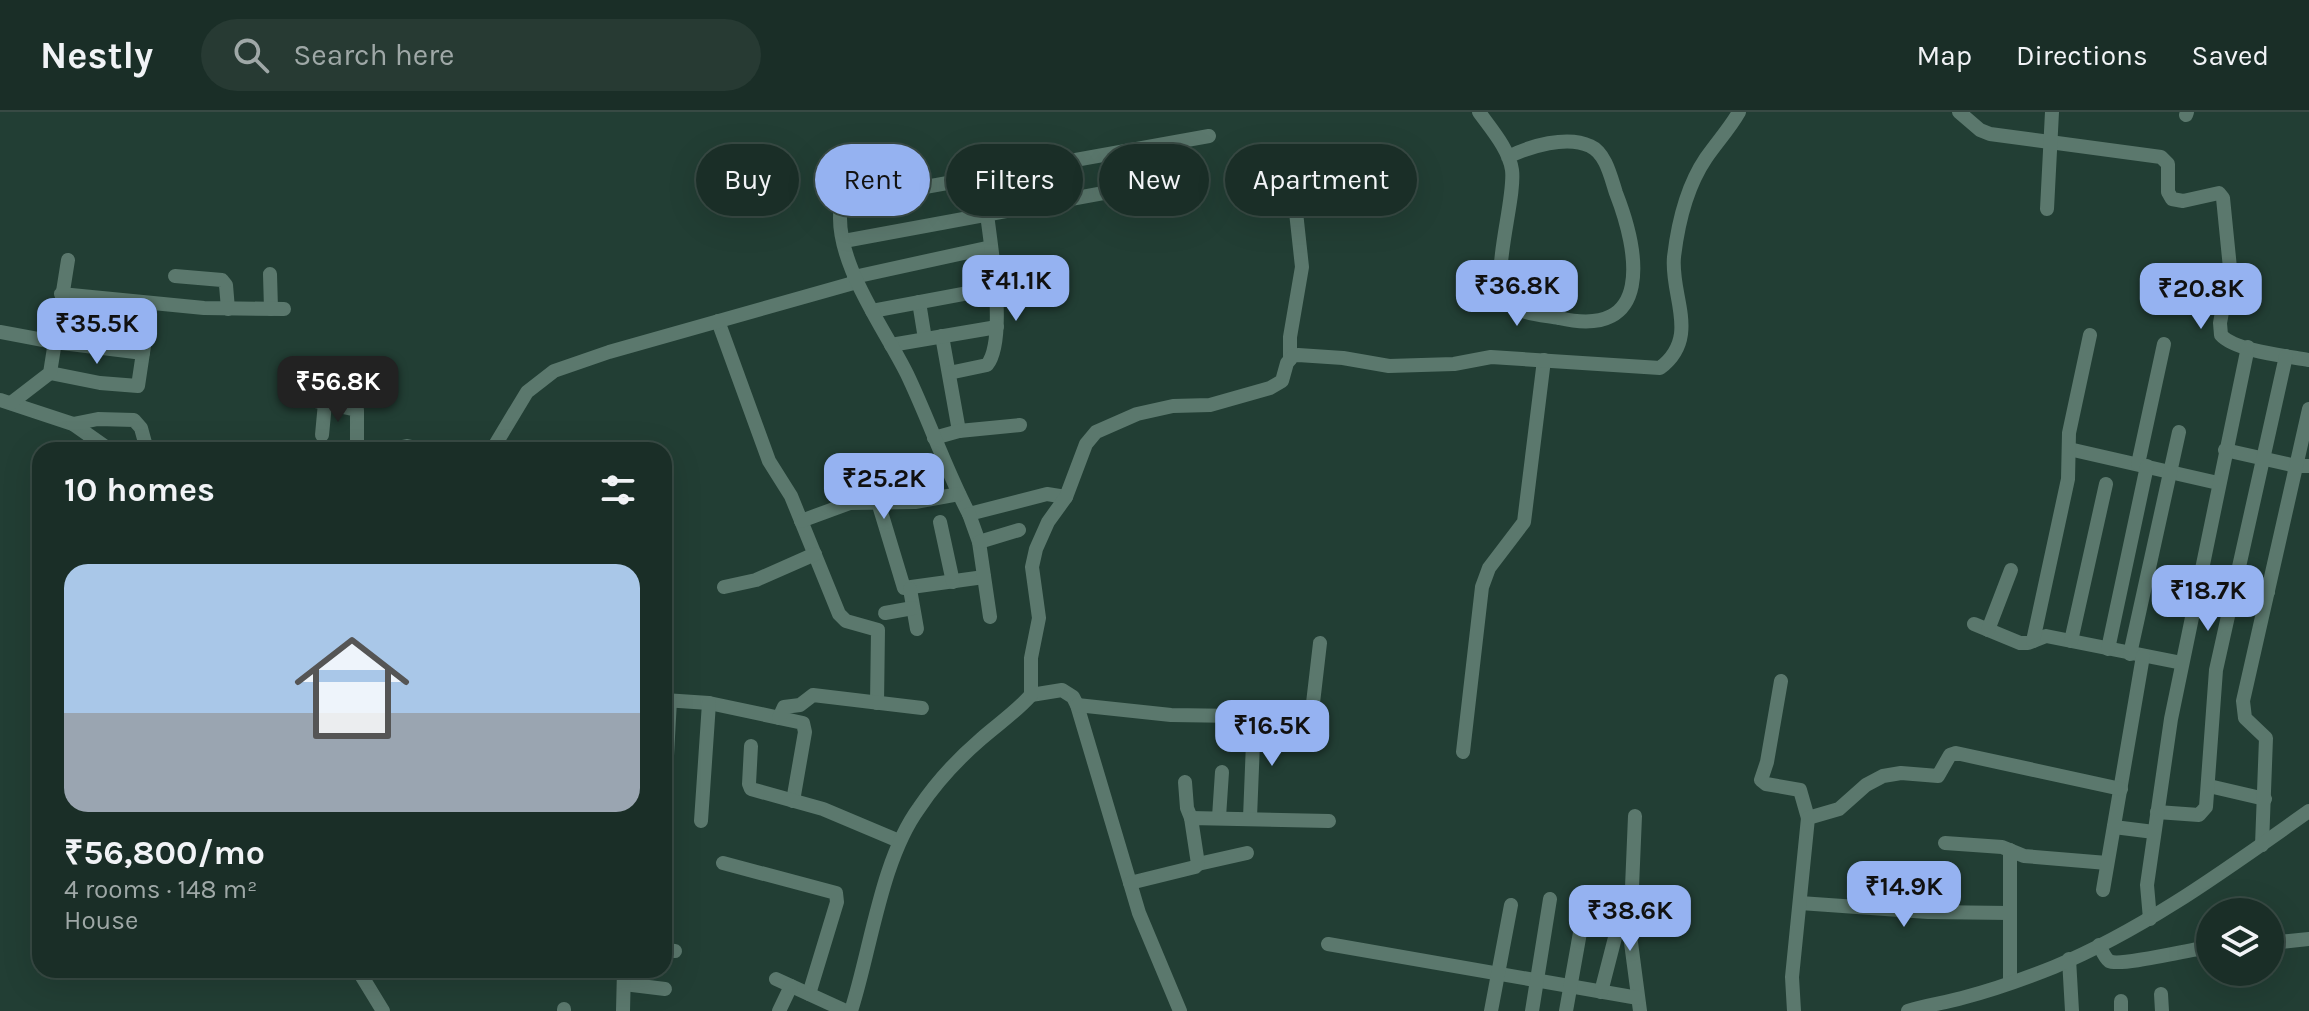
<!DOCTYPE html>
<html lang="en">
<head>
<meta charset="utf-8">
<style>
  :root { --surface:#1a2e27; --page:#273a33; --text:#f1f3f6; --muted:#9fa8a7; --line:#384a44; --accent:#95b2f1 }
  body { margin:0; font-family:Karla,sans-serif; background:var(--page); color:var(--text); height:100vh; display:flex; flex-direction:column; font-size:30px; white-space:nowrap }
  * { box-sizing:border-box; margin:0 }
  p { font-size:26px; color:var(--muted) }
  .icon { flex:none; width:44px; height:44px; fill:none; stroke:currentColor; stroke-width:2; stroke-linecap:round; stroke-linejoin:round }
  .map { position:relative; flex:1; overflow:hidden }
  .drawer { position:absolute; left:32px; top:330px; width:640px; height:536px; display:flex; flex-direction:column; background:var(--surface); border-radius:24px; box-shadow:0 8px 32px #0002,0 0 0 2px var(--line) }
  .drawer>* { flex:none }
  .top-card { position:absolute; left:696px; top:32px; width:760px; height:72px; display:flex; gap:16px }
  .controls { position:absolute; left:2196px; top:786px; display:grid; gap:16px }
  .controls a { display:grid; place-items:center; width:88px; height:88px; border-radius:50%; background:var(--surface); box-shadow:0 8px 32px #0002,0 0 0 2px var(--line); font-size:40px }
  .price { position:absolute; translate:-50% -68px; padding:0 18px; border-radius:16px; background:var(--accent); color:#111; font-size:26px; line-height:52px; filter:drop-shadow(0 2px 4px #0008) }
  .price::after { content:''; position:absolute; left:50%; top:48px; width:24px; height:18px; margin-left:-12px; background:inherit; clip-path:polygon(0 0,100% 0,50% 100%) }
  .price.on { background:#222; color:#fff }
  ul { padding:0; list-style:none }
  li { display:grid; align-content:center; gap:16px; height:424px; padding:0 32px }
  li span { display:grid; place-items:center; height:248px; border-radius:24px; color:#555 }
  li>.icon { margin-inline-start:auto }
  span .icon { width:144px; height:144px; fill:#fffc; stroke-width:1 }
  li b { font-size:34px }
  h2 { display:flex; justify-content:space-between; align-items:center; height:96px; padding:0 32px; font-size:34px }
  .chip { padding:0 28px; border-radius:36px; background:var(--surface); box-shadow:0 8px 32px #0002,0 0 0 2px var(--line); font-size:28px; line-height:72px }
  .chip.on { background:var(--accent); color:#111 }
  header { display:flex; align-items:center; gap:48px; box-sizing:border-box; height:112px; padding:0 40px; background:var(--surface); border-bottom:2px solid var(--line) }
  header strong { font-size:38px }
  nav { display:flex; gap:44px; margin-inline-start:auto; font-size:28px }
  .search { width:560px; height:72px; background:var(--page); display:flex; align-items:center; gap:20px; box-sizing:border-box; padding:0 28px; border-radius:44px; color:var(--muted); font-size:30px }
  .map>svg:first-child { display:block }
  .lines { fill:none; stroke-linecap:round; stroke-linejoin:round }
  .minor { stroke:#5b786d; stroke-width:14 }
</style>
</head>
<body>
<header>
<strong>Nestly</strong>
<div class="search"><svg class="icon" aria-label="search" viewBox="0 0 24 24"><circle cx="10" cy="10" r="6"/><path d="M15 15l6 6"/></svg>Search here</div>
<nav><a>Map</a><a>Directions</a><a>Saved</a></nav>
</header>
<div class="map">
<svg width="2309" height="899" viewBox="0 0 2309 899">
  <rect width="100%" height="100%" fill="#223e34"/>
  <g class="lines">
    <g class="minor">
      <path d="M1479,0c12,17 30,37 33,58 4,30 -24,111 -5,132 12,12 36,13 52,16 95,22 80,-66 57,-125 -5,-15 -10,-40 -26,-47 -23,-11 -60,0 -82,11"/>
      <path d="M1959,0l21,18 10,4 171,23 7,7v28l4,7 11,2 36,-8 4,5 7,70 -10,55 1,12c14,16 66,21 88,25"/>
      <path d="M2186,3l1,-3"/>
      <path d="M2047,97l5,-97"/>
      <path d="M844,129l314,-58"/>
      <path d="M270,162l1,35"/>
      <path d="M175,164l47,4 4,5 2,24"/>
      <path d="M854,165l137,-30"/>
      <path d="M61,182l143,14 80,1"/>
      <path d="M919,190l6,37"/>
      <path d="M872,199l123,-23"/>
      <path d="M718,209l51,140 22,35 48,118 7,7 32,9 -1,73"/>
      <path d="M0,220l54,10 89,11"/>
      <path d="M942,224l17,95"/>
      <path d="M891,233l106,-18"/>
      <path d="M1290,247v-22l12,-70 -6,-55"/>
      <path d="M50,261l50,10 38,3 6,-40 3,-42"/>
      <path d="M949,261l38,-8c20,-25 4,-117 0,-151"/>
      <path d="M0,288l73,24 37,26"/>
      <path d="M315,289l42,9v40"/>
      <path d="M11,291l39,-30 18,-113"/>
      <path d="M73,312l25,-5 36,1 7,8 6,22"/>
      <path d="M322,323l3,-32"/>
      <path d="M934,326l25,-7 61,-6"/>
      <path d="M2069,337l149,34"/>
      <path d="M387,338l20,-4 20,4"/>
      <path d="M492,338l35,-58 27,-21 55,-19 248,-70"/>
      <path d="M2225,338l71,16h13"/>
      <path d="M2138,352l26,-120"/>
      <path d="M1066,385l-19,-3 -78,20c-24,-46 -40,-94 -62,-140 -23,-47 -75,-115 -66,-169l6,-4 362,-65"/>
      <path d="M878,390l26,86 80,-11"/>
      <path d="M969,402l10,28 11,75"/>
      <path d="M801,409l49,-18 65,-1 44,-8"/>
      <path d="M940,410l13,60"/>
      <path d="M979,430l40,-12"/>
      <path d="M2199,466l69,14"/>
      <path d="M724,475l32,-7 59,-26"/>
      <path d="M910,477l7,40"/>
      <path d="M885,501l28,-5"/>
      <path d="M1974,512l46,19h8l18,-7 136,27"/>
      <path d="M1988,518l23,-60"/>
      <path d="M2033,529l35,-162 1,-46 21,-98"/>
      <path d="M2071,529l35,-157"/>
      <path d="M2108,537l39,-183"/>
      <path d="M2130,542l49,-222"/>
      <path d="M1781,569l-14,81 -6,18 5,4 34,6 8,28"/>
      <path d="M1031,583l31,-5 11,7 4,8 62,208 41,98"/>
      <path d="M664,588l45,3 94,20 2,9 -12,69"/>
      <path d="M1077,593l94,10 130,2 6,-2 6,-12 7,-60"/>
      <path d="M779,606l5,-11 16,-2 13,-10 109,13"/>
      <path d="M751,634l-2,38 2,5 72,20 76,32"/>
      <path d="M1463,640l19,-165 7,-19 35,-46 20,-162"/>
      <path d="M1185,670l2,26 4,10"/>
      <path d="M2209,674l56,13"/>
      <path d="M664,700l6,-112"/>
      <path d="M2157,700l42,3 7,-8 10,-137 70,-314"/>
      <path d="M1635,704l-5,119 10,76"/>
      <path d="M1219,705l3,-45"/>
      <path d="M1250,706l4,-101"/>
      <path d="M701,709l8,-118"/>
      <path d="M2114,715l40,5"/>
      <path d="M1945,731l57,4 22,9 83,7"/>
      <path d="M2262,733l4,-107 -21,-20 -2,-17 66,-292"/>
      <path d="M723,751l113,30 1,9 -28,92"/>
      <path d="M1198,752l49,-11"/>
      <path d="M1130,771l65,-16 3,-3 -7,-46 138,3"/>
      <path d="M2103,778l40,-234"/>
      <path d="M1800,791l128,9 82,1"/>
      <path d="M2150,807l-3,-34 24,-166 77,-372"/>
      <path d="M2270,831l39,-4"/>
      <path d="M1328,832l310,54"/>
      <path d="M2099,833c2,4 6,13 10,16 11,6 83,-12 101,-14"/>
      <path d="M664,838l11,1"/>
      <path d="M2069,847l3,52"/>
      <path d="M358,858l25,41"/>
      <path d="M776,867l70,32"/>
      <path d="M2010,870v-132"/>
      <path d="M624,872l41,5"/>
      <path d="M1601,880l18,-70 11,-21"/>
      <path d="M2161,882l1,17"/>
      <path d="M564,899v-2"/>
      <path d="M623,899l1,-41"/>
      <path d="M779,899l12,-25"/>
      <path d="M851,899c20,-62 30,-151 68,-203 16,-24 40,-50 62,-69 17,-15 35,-27 50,-44v-37l8,-40 -7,-51 4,-18 12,-27 18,-25 20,-53 10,-12 41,-18 36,-8 37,-1 60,-17 12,-7 5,-18 6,-7 5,-1 45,3 46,8 65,-2 37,-7 169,11c41,-31 10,-72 14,-111 4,-34 13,-71 32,-99 11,-16 24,-30 33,-46"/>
      <path d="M1491,899l20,-106"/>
      <path d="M1532,899l18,-112"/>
      <path d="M1566,899l20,-112"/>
      <path d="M1794,899l-2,-34 16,-159 31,-9 27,-24 17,-9 18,-3 37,3 12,-21 6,-2 165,36"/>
      <path d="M1908,899c18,-6 36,-8 54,-13 31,-8 62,-19 92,-31 93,-39 174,-99 255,-156"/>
      <path d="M2121,899v-10"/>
    </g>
  </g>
</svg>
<div class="controls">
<a><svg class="icon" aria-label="layers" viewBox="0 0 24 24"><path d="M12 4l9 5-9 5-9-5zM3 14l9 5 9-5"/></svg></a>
</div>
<b class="price" style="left:1016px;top:211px">₹41.1K</b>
<b class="price" style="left:1517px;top:216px">₹36.8K</b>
<b class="price" style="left:2201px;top:219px">₹20.8K</b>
<b class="price" style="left:97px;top:254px">₹35.5K</b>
<b class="price on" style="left:338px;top:312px">₹56.8K</b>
<b class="price" style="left:884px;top:409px">₹25.2K</b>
<b class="price" style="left:2208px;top:521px">₹18.7K</b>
<b class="price" style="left:1272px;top:656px">₹16.5K</b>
<b class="price" style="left:1904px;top:817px">₹14.9K</b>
<b class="price" style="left:1630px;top:841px">₹38.6K</b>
<div class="top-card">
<a class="chip">Buy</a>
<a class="chip on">Rent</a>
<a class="chip">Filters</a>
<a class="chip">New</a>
<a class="chip">Apartment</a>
</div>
<section class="drawer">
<h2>10 homes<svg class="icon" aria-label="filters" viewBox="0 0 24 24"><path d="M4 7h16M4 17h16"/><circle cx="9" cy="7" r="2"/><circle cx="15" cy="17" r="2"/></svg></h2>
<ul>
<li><span style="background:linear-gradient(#a9c7e8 60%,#9aa5b1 0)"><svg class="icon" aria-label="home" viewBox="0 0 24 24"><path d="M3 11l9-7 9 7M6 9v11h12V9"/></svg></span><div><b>₹56,800/mo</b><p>4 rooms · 148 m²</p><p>House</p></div></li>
</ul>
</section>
</div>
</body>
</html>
